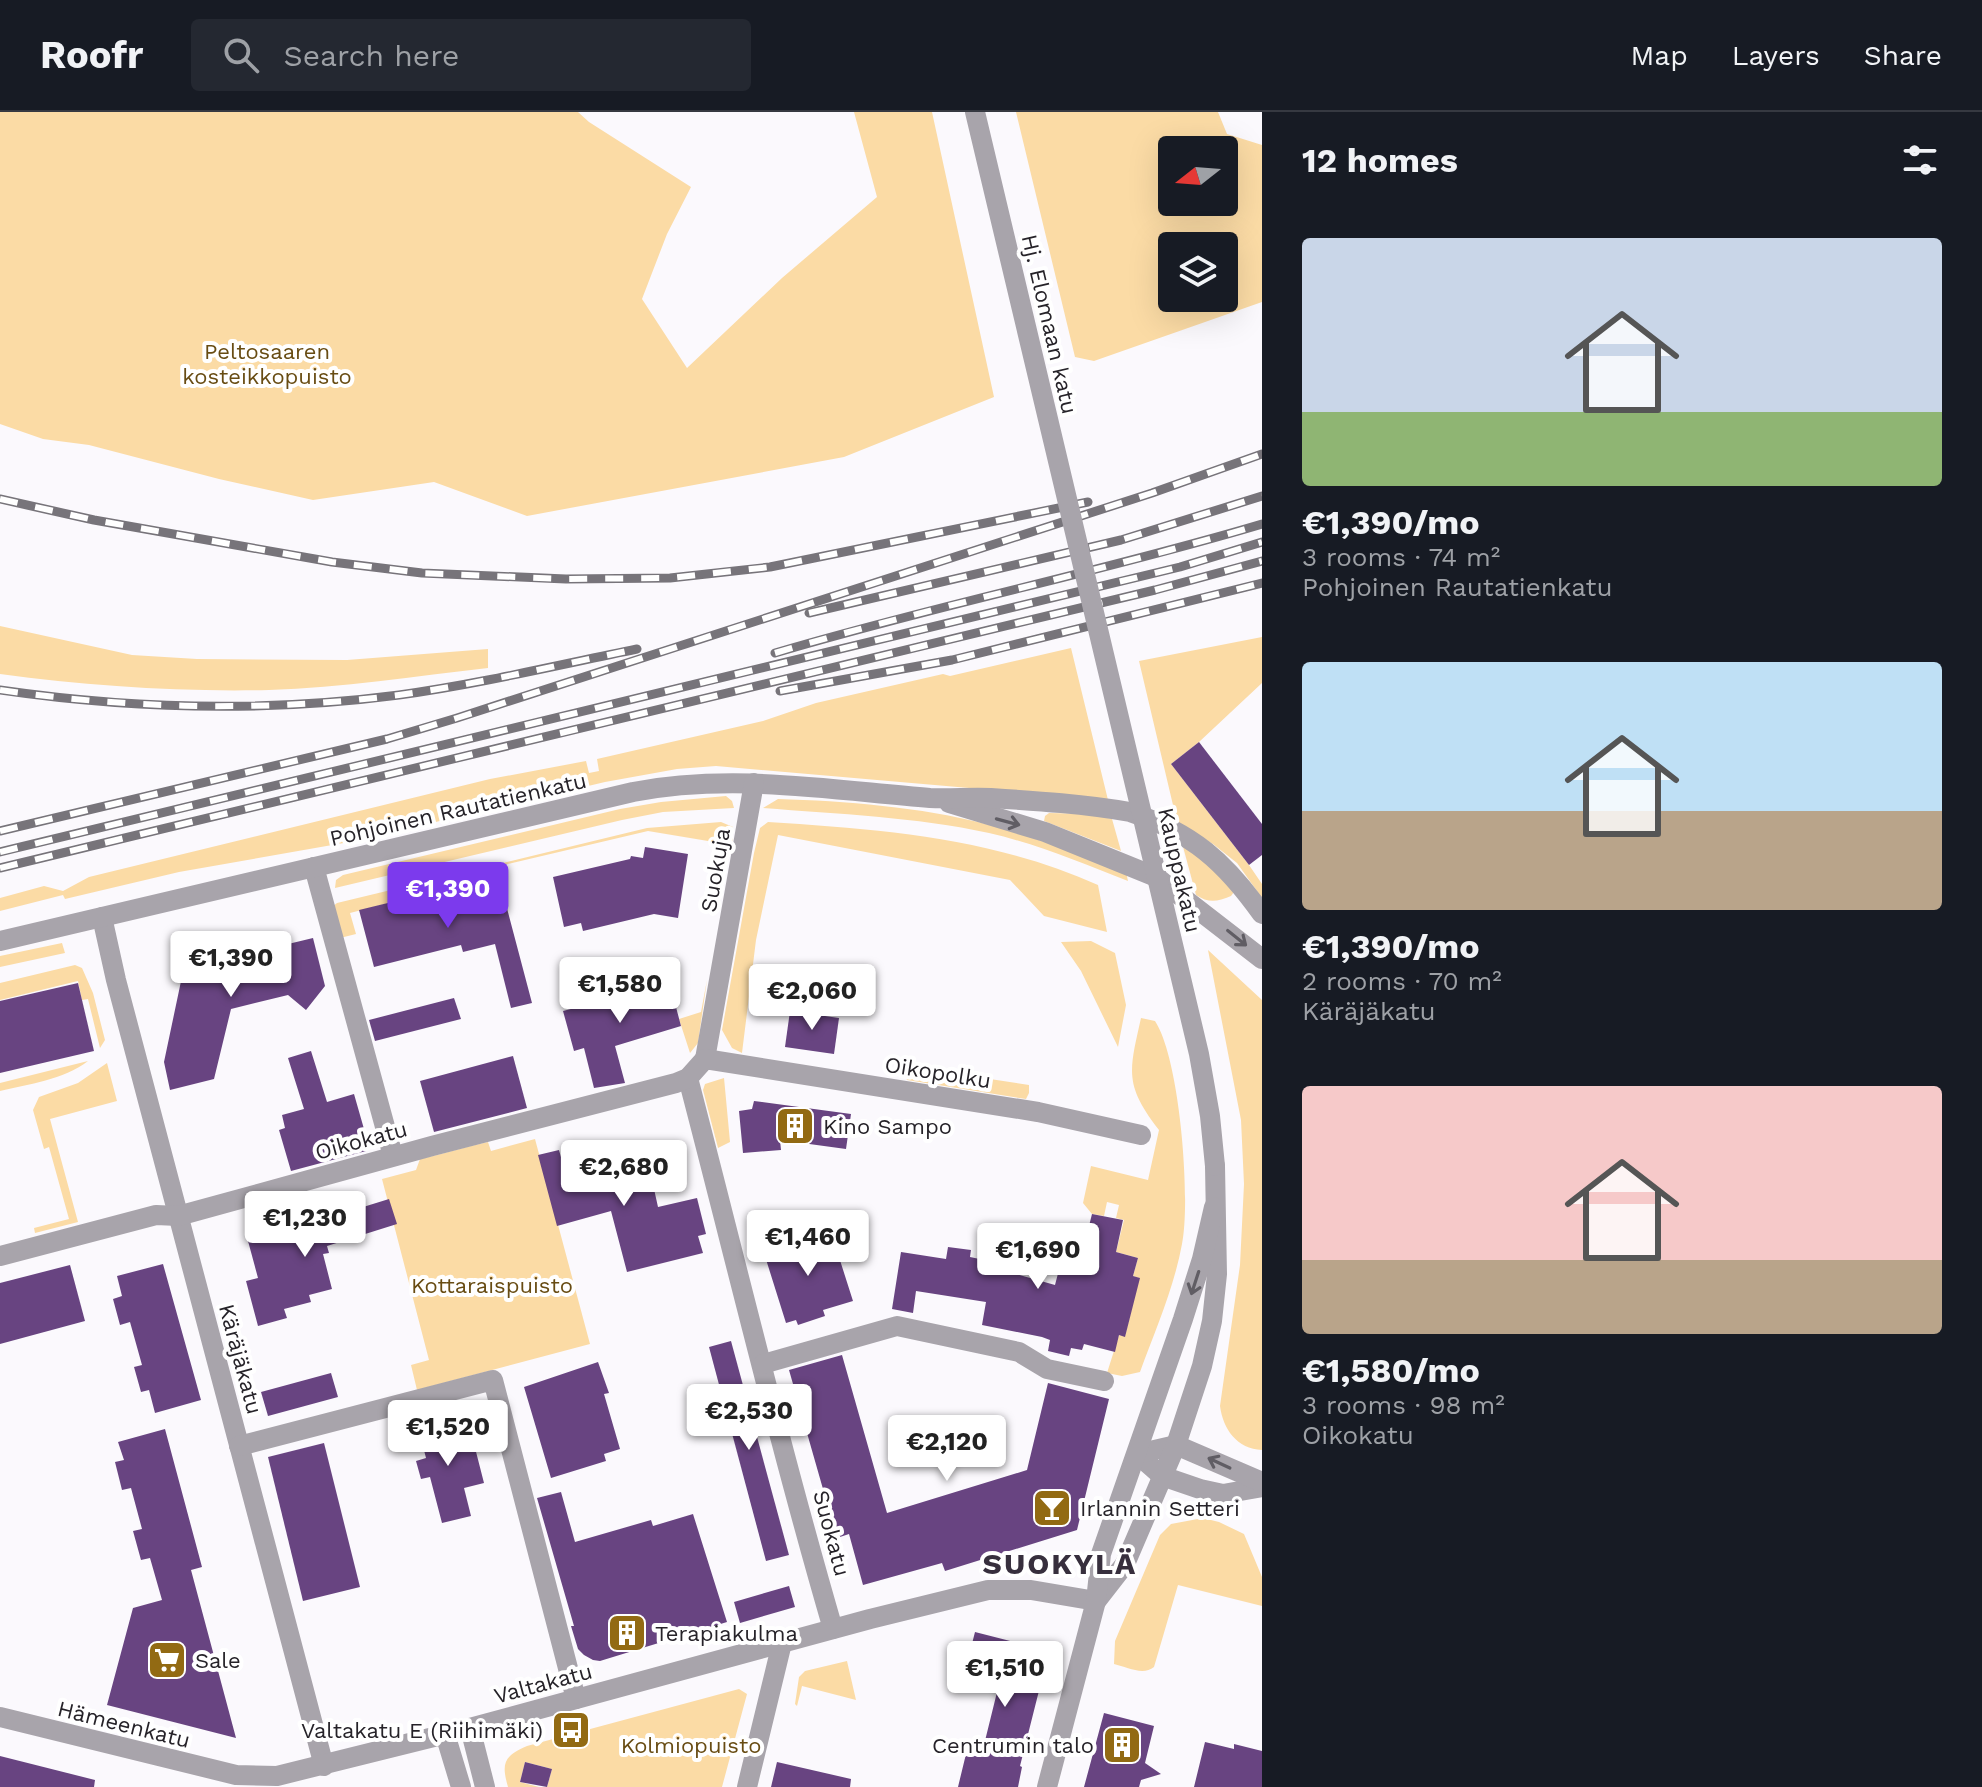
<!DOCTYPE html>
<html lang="en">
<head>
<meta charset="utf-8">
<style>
  :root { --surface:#171b24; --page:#242831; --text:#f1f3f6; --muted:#9ea1a6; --line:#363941; --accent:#7c3aed }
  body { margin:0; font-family:"Work Sans",sans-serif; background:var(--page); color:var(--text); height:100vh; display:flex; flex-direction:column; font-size:30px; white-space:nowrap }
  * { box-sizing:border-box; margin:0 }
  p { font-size:26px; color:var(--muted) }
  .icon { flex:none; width:44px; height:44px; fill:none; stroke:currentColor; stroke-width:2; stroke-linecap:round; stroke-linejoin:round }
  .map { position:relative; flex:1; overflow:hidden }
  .details { display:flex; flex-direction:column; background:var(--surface); width:720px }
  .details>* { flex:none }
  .needle { width:52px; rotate:253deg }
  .controls { position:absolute; left:1158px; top:24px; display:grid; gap:16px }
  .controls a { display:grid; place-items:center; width:80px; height:80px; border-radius:8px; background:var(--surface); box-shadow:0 8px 32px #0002; font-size:40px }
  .price { position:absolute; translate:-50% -68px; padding:0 18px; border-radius:8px; background:#fff; color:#222; font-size:26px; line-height:52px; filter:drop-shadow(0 2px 4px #0008) }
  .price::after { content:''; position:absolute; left:50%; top:48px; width:24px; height:18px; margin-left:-12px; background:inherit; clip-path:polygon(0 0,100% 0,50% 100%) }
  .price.active { background:var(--accent); color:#fff }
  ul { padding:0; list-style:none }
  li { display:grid; align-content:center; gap:16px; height:424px; padding:0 40px }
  li span { display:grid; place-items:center; height:248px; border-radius:8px; color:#555 }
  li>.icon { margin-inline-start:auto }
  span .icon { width:144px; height:144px; fill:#fffc; stroke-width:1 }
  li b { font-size:34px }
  h2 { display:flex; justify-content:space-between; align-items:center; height:96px; padding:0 40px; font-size:34px }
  header { display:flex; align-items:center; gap:48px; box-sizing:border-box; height:112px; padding:0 40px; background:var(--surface); border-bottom:2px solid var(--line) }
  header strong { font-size:38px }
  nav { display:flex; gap:44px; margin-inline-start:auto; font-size:28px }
  .search { width:560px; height:72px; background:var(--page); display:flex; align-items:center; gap:20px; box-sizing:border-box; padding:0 28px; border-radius:8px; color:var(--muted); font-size:30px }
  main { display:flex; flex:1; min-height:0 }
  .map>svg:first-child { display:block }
  .green { fill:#fbdba5; fill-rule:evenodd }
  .building { fill:#684481 }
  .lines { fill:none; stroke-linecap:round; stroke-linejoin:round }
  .minor { stroke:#a8a4ab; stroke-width:20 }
  .rail-casing { stroke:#77747a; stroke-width:9 }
  .rail { stroke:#fff; stroke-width:6; stroke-dasharray:18; stroke-linecap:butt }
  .minor-bridge { stroke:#a8a4ab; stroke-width:20 }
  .oneway { stroke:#605d64 }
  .labels { text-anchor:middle; stroke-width:8; stroke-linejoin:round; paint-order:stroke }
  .street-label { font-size:22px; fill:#262329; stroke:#fff }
  .park-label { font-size:22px; fill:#684c13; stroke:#fff }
  .poi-label { font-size:22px; fill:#262329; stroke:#fff; text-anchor:start }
  .district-label { font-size:30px; font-weight:bold; letter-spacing:2px; fill:#372f3d; stroke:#fff }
</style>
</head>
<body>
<header>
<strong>Roofr</strong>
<div class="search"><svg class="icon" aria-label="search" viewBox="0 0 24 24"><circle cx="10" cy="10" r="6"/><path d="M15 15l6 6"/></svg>Search here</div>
<nav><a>Map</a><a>Layers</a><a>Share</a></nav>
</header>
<main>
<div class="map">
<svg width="1262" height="1675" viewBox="0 0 1262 1675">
  <rect width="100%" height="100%" fill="#fbf9fd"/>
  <g class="green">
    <path d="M0,0h578l11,10 102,65 -24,47 -25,65 45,69 95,-90 95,-81 -23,-85h78l62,285 -150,60 -317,59 -93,-34 -121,18 -94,-21 -130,-34 -46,-6 -43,-15z"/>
    <path d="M1016,0h202l9,22 35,11v157l-168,59 -19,-4zM1224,38v52h-52v-52zM1224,134v52h-52v-52z"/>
    <path d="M0,514l132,29 65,4 150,1 141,-11v19c-73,8 -146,20 -219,22 -90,2 -181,-4 -269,-16z"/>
    <path d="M1262,525v46l-63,59 -28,22 78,101 13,19v14l-25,-35 -24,-19 -36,-22 -38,-161z"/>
    <path d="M1071,536l37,152 -392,-34 -39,3 -72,13 -250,59 -176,31 -114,27 -2,-4 -63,16v-13l44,-12 19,5 26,-14 401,-98 96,-18 3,12 10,-2 -2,-12 166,-38 53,-18 127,-29 7,2z"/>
    <path d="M726,684l6,5 2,7 -71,4 -41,8 -287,68 1,-8 7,-5 277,-66 41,-7z"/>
    <path d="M778,687c67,2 143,8 208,25 48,12 94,31 140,48l2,9c-46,-18 -91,-37 -139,-48 -73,-16 -151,-19 -226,-25z"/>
    <path d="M1049,701l43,1 20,5 9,32 -77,-30 1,-5z"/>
    <path d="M721,710l12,5 -1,18 -84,-14 -174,41 2,10 -30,7 2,9 -28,-3 -70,18 6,21 -16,4 -8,-31 5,-4 310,-75z"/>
    <path d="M768,710c112,7 226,16 330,63l9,47 -63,-16 -34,-36 -232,-45 -22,105 -14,113 -10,-5 -10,-18 32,-177 6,-25z"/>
    <path d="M1182,731l17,12 35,37 -3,4c-14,6 -23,7 -35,-1z"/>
    <path d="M1091,829l24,12 11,52 -8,42 -37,-76 -20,-29z"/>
    <path d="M62,831l3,10 -65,14v-11z"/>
    <path d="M1208,838l54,50v450c-25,-1 -39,-21 -42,-44l20,-141 4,-81 -3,-64z"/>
    <path d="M75,853l7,3 11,25 12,47 -5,8 -12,-49 -6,1 -4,-19 -78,19v-17z"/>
    <path d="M707,868l-9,63 -8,10 -11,-34 22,-7z"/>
    <path d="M1141,906l14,3c25,38 36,178 27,223 -8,44 -27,87 -42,128l-18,4 -15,-3 12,-38 6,1 14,-58 -6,-2 5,-18 -22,-6 8,-32 -8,-2 3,-13 -12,-3 -3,14 -12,-2 -9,-11 8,-37 57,14 11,-50c-35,-46 -30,-58 -18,-112z"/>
    <path d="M88,949c-25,19 -59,23 -88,30v-8z"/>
    <path d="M107,951l10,38 -67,18 28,103 -43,11 -1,-5 35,-9 -20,-72 -5,2 -11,-39 6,-13 39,-14z"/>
    <path d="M911,955l118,18v8l-3,6 -119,-19 -2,-5z"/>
    <path d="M724,966l6,64 -12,6 -15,-58 2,-6z"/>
    <path d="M535,1027l55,205 -173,46 -6,-25 18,-5 -47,-181 34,-9 4,-11c23,-5 45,-12 68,-17l3,9z"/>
    <path d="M1203,1406l16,4 25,12 18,43v29l-84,-21 -24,82c-11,9 -27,0 -40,-3l1,-23 45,-106 11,-11z"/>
    <path d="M847,1549l9,39 -54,-14 -5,20 -2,-2 4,-27 6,-6z"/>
    <path d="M739,1577l8,5 -25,93h-175l5,-18 -27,-7 -5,20 19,5h-31c-7,-24 -4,-31 19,-41z"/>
  </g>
  <g class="building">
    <path d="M1199,630l63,82v31l-13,10 -78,-101z"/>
    <path d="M645,735l43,7 -10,64 -24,-4 -71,17 -2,-8 -17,4 -11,-50 77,-18 1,-3 12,2z"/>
    <path d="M474,770l1,7 25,-7 32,121 -21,5 -16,-64 -32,8 -2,-7 -87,22 -15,-57z"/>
    <path d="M313,826l12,48 -19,24 -18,-15 -57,14 -17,70 -44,11 -6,-28 20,-95 -5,-19 38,-9 5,21z"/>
    <path d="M668,865l13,49 -66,20 10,37 -31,5 -10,-40 -10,3 -11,-40 31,-8 -2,-9z"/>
    <path d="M78,871l16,68 -94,22v-72z"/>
    <path d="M454,886l7,21 -86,22 -6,-21z"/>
    <path d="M790,899l49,7 -5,36 -49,-7z"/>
    <path d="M311,939l16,51 27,-8 10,35 -4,1 6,21 -75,20 -12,-41 6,-2 -3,-13 22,-6 -16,-51z"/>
    <path d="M513,944l14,52 -93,24 -14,-51z"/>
    <path d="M754,989l97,13 -5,35 -66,-9 1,10 -38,3 -4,-42 13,-2z"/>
    <path d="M559,1038l5,18 74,-18 8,32 6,-2 6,27 39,-9 9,36 -8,2 5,17 -76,19 -16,-61 -54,15 -19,-71z"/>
    <path d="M389,1087l8,25 -70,22 2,7 -6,1 9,35 -23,6 2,7 -27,7 3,9 -29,8 -12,-45 12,-3 -10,-37 99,-27v-2z"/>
    <path d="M1092,1102l31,6 -7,32 22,6 -5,18 7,2 -15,59 -6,-2 -4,17 -31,-8 -2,6 -11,-2 -2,8 -21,-5 2,-11 -8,-3 -60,-12 4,-23 -70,-11 -3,22 -21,-4 9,-57 45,7 2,-12 23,3 -1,7 43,9 -1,7 43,12 6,-23 18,4z"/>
    <path d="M831,1120l22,69 -30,9 2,6 -27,9 -2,-5 -10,3 -22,-70 10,-4 -1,-4 23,-7 1,4z"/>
    <path d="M163,1152l38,136 -46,13 -6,-23 -8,2 -7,-25 8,-2 -12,-43 -10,3 -7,-26 9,-3 -5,-20z"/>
    <path d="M70,1153l15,56 -85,23v-61z"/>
    <path d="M731,1229l58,214 -23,6 -57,-214z"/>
    <path d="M842,1243l45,158 140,-43 21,-87 61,16 -32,131 -132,41 -3,-8 -79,22 -14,-51 -12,4 -48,-168z"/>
    <path d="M598,1250l11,31 -5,1 16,55 -16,5 2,7 -55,17 -27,-91z"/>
    <path d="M331,1261l7,24 -70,19 -7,-24z"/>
    <path d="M446,1304l7,29 20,-5 11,43 -20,5 7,28 -29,7 -12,-46 -9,2 -5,-18 10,-3 -9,-35z"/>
    <path d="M165,1317l37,138 -11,3 45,168 -129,-33 26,-97 29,-8 -12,-42 -9,2 -8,-29 9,-2 -11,-41 -9,2 -7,-28 9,-2 -6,-18z"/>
    <path d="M324,1331l36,144 -57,14 -35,-144z"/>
    <path d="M561,1380l14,50 76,-22 2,6 40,-12 34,108 -127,39 -7,-1 -9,-5 -6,-6 -7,-23h3l-37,-128z"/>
    <path d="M789,1474l6,21 -55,16 -6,-21z"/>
    <path d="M975,1520l74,19 -29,115 2,1 -4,20h-60l8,-33 15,3 19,-77 -35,-9z"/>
    <path d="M1104,1601l50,13 -9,37 16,11 -20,6 -2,7h-55z"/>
    <path d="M1205,1630l29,7v-5l28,7v36h-68z"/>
    <path d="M0,1644l95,24 -1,7h-94z"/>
    <path d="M525,1650l27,7 -5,18 -27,-5z"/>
    <path d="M777,1650l74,17 -1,8h-79z"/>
  </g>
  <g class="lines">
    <g class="minor">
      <path d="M949,691l96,29 111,45 106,82"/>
      <path d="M314,755l79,289"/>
      <path d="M102,805l14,63 208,786"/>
      <path d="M0,829l633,-149c99,-19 198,-2 297,6 20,1 41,-1 61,0 47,3 94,6 139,14 63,21 95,50 132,102"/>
      <path d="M705,947l49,-276"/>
      <path d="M688,966c48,184 92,369 145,551"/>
      <path d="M0,1144l156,-41 22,1 254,-70 244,-63 12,-5 17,-19 333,53 103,23"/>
      <path d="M763,1252l134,-38 122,26 28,17 57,12"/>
      <path d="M239,1334l254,-66 83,319"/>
      <path d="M1137,1342l25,22 38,13 23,5 39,-7"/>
      <path d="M1137,1342l39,-9 86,37"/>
      <path d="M1097,1488l28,-36 51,-119 26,-79 10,-45 5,-47 -2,-108"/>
      <path d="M0,1605l236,58 41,1 193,-48 400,-109 118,-29h43l65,11"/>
      <path d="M470,1616l15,59"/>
      <path d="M445,1622l16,53"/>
      <path d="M747,1675l35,-144"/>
      <path d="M1047,1675l49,-186 5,-47 82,-235 19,-60 12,-52"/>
    </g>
    <defs>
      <g id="rail">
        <path d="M0,387l94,21 238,42 90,11 144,6 104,-1 100,-11 318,-65"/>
        <path d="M809,501l312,-73 141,-44"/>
        <path d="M775,541c161,-48 326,-81 487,-129"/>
        <path d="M0,578c131,19 268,22 399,5 80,-11 159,-30 238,-46"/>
        <path d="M780,579l172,-31 310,-77"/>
        <path d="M0,719l387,-92 70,-21 695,-225 110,-39"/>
        <path d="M0,740l1180,-285 82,-25"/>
        <path d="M0,756l1155,-278 107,-29"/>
      </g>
    </defs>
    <use href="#rail" class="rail-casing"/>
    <use href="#rail" class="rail"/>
    <path class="minor-bridge" d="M975,0l224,942 11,62 5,50"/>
  </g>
  <defs><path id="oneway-shaft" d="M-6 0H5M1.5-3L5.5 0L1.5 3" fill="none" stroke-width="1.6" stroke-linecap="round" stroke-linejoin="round" transform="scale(2)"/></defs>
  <g class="oneway">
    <use href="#oneway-shaft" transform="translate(1008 710) rotate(15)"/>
    <use href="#oneway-shaft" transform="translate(1237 826) rotate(39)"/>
    <use href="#oneway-shaft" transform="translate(1195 1171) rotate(108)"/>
    <use href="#oneway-shaft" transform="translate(1219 1351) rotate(-155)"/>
  </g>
  <defs>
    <symbol id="building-square" viewBox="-11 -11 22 22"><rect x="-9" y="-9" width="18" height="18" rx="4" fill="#926a13" stroke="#fff"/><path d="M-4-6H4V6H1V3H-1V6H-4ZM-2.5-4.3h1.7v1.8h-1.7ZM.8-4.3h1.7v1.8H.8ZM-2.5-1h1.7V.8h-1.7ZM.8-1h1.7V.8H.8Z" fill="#fff"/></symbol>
    <symbol id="bar-square" viewBox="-11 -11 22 22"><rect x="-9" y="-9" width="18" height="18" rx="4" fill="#926a13" stroke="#fff"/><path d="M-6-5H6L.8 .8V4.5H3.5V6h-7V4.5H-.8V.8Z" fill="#fff"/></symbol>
    <symbol id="supermarket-square" viewBox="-11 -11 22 22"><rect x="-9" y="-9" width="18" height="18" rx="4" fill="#926a13" stroke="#fff"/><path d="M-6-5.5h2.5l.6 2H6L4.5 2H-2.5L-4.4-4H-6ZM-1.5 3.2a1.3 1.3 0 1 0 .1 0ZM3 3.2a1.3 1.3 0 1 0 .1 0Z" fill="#fff"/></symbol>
    <symbol id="bus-square" viewBox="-11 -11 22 22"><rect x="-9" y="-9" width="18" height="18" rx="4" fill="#926a13" stroke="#fff"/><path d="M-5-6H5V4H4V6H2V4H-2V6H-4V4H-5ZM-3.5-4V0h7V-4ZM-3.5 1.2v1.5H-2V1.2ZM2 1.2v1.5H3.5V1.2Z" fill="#fff"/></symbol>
  </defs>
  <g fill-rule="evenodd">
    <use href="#building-square" x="773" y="992" width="44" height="44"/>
    <use href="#bar-square" x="1030" y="1374" width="44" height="44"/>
    <use href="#building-square" x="605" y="1499" width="44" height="44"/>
    <use href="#supermarket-square" x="145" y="1526" width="44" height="44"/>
    <use href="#bus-square" x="549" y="1596" width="44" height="44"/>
    <use href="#building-square" x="1100" y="1611" width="44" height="44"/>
  </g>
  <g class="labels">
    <g class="street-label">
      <text transform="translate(1050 212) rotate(77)" y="8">Hj. Elomaan katu</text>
      <text transform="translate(458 697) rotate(-13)" y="8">Pohjoinen Rautatienkatu</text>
      <text transform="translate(715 758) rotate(-80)" y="8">Suokuja</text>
      <text transform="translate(1180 758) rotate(77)" y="8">Kauppakatu</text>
      <text transform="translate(938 960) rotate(9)" y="8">Oikopolku</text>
      <text transform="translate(361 1028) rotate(-15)" y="8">Oikokatu</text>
      <text transform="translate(241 1247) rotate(75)" y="8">Käräjäkatu</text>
      <text transform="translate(832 1421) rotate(75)" y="8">Suokatu</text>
      <text transform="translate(543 1571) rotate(-15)" y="8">Valtakatu</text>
      <text transform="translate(124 1612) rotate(14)" y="8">Hämeenkatu</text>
    </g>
    <g class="park-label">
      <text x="267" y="247">Peltosaaren<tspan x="267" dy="25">kosteikkopuisto</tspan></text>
      <text x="492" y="1181">Kottaraispuisto</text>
      <text x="691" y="1641">Kolmiopuisto</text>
    </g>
    <g class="poi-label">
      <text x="823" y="1022">Kino Sampo</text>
      <text x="1080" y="1404">Irlannin Setteri</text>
      <text x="655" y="1529">Terapiakulma</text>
      <text x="195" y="1556">Sale</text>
      <text x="543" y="1626" text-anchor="end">Valtakatu E (Riihimäki)</text>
      <text x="1094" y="1641" text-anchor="end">Centrumin talo</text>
    </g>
    <g class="district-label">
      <text x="1060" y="1462">SUOKYLÄ</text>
    </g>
  </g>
</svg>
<div class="controls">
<a><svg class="needle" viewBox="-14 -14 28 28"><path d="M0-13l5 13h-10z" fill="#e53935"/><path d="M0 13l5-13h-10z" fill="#9ea1a6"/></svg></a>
<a><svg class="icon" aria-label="layers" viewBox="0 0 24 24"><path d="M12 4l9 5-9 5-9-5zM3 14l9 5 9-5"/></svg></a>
</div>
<b class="price active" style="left:448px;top:818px">€1,390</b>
<b class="price" style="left:231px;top:887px">€1,390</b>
<b class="price" style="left:620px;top:913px">€1,580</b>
<b class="price" style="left:812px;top:920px">€2,060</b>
<b class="price" style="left:624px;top:1096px">€2,680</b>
<b class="price" style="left:305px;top:1147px">€1,230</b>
<b class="price" style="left:808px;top:1166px">€1,460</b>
<b class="price" style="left:1038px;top:1179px">€1,690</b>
<b class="price" style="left:749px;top:1340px">€2,530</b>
<b class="price" style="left:448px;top:1356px">€1,520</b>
<b class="price" style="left:947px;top:1371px">€2,120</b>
<b class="price" style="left:1005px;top:1597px">€1,510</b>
</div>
<section class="details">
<h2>12 homes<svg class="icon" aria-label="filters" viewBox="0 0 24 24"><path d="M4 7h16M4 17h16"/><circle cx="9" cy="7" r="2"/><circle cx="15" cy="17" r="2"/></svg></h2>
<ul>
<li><span style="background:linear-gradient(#c9d6e8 70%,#8fb573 0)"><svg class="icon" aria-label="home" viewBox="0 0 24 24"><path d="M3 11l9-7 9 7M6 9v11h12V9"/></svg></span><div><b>€1,390/mo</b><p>3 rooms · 74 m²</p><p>Pohjoinen Rautatienkatu</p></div></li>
<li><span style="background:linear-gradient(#bfe0f5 60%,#b9a48a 0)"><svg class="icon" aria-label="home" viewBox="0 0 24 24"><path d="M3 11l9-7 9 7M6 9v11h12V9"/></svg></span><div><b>€1,390/mo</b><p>2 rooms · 70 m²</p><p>Käräjäkatu</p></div></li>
<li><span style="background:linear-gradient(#f6c9c9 70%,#b9a48a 0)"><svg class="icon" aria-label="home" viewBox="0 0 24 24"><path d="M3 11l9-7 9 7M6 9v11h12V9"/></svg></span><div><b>€1,580/mo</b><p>3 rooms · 98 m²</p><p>Oikokatu</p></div></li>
</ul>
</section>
</main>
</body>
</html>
